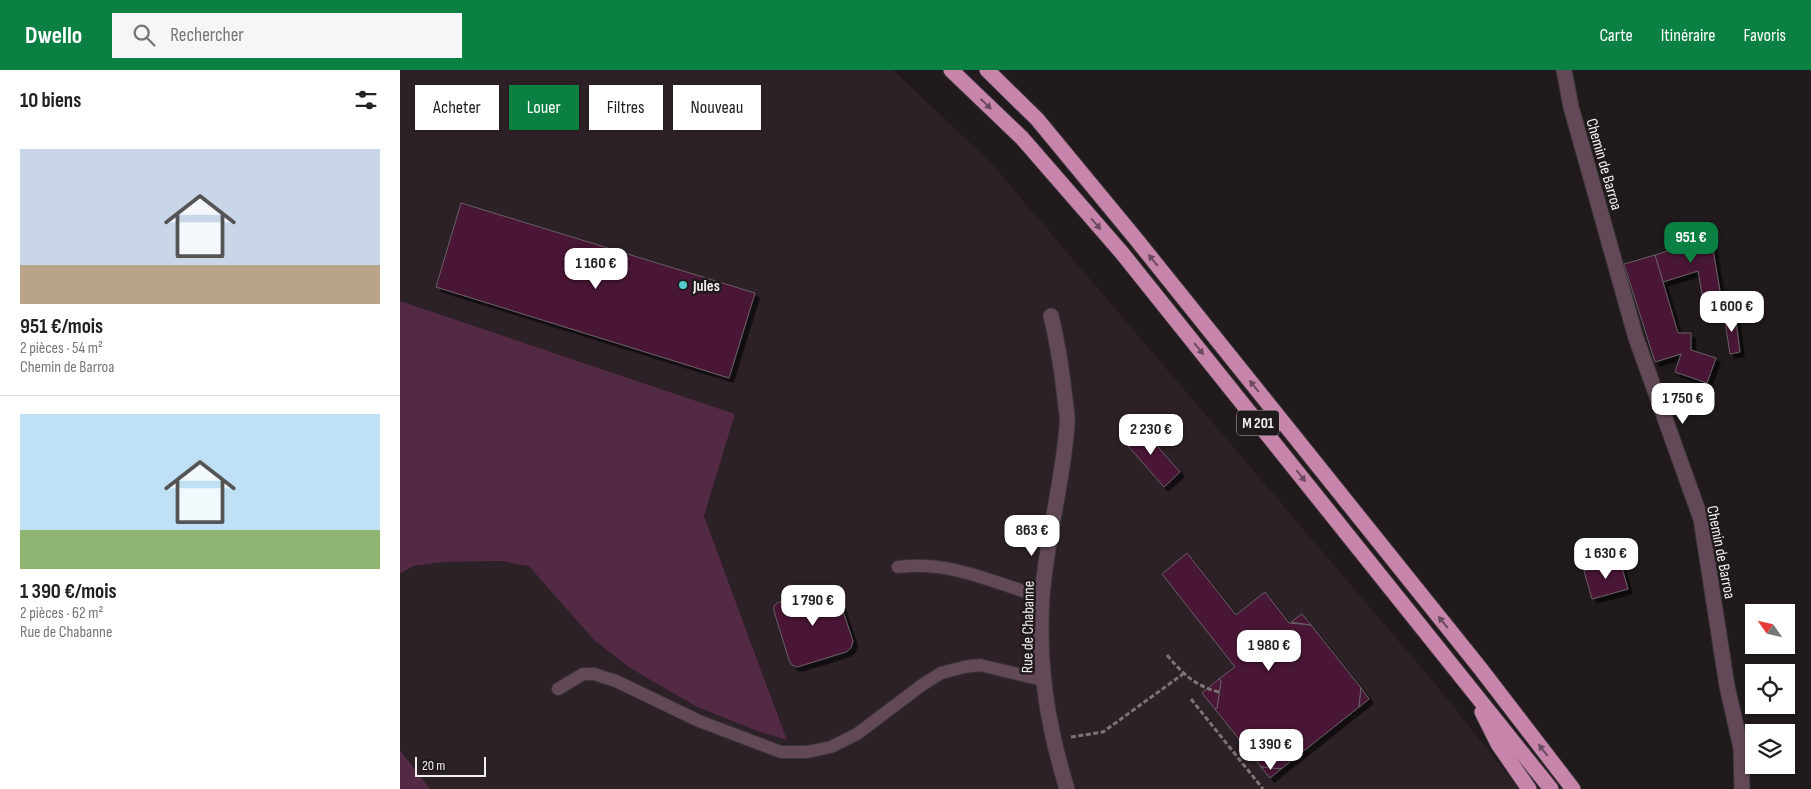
<!DOCTYPE html>
<html lang="fr">
<head>
<meta charset="utf-8">
<style>
  :root { --surface:#fff; --page:#f6f6f6; --text:#222; --muted:#767676; --line:#e0e0e0; --accent:#0b8043 }
  body { margin:0; font-family:"Sofia Sans Condensed",sans-serif; background:var(--page); color:var(--text); height:100vh; display:flex; flex-direction:column; font-size:19px; white-space:nowrap }
  * { box-sizing:border-box; margin:0 }
  p { font-size:16px; color:var(--muted) }
  .icon { flex:none; width:28px; height:28px; fill:none; stroke:currentColor; stroke-width:2; stroke-linecap:round; stroke-linejoin:round }
  .map { position:relative; flex:1; overflow:hidden }
  .details { display:flex; flex-direction:column; background:var(--surface); width:400px }
  .details>* { flex:none }
  .guide { position:absolute; left:15px; top:15px; width:475px; height:45px; display:flex; gap:10px }
  .needle { width:32px; rotate:304deg }
  .tools { position:absolute; left:1345px; top:534px; display:grid; gap:10px }
  .tools a { display:grid; place-items:center; width:50px; height:50px; border-radius:0px; background:var(--surface); box-shadow:0 1px 4px #0004; font-size:25px }
  .scale { position:absolute; left:15px; bottom:12px; width:71px; box-sizing:border-box; padding-left:5px; border:2px solid #f3eff1; border-top:0; font-size:14px; line-height:18px; white-space:nowrap; color:#f3eff1; -webkit-text-stroke:4px #201a1d; paint-order:stroke }
  .price { position:absolute; translate:-50% -42px; padding:0 11px; border-radius:10px; background:#fff; color:#222; font-size:16px; line-height:32px; filter:drop-shadow(0 1px 2px #0008) }
  .price::after { content:''; position:absolute; left:50%; top:30px; width:15px; height:11px; margin-left:-8px; background:inherit; clip-path:polygon(0 0,100% 0,50% 100%) }
  .price.current { background:var(--accent); color:#fff }
  ul { padding:0; list-style:none }
  li { display:grid; align-content:center; gap:10px; height:265px; padding:0 20px }
  li+li { border-top:1px solid var(--line) }
  li span { display:grid; place-items:center; height:155px; border-radius:0px; color:#555 }
  li>.icon { margin-inline-start:auto }
  span .icon { width:90px; height:90px; fill:#fffc; stroke-width:1 }
  li b { font-size:21px }
  h2 { display:flex; justify-content:space-between; align-items:center; height:60px; padding:0 20px; font-size:21px }
  .chip { padding:0 18px; border-radius:0px; background:var(--surface); box-shadow:0 1px 4px #0004; font-size:18px; line-height:45px }
  .chip.current { background:var(--accent); color:#fff }
  header { display:flex; align-items:center; gap:30px; box-sizing:border-box; height:70px; padding:0 25px; background:var(--accent); color:#fff }
  header strong { font-size:24px }
  nav { display:flex; gap:28px; margin-inline-start:auto; font-size:18px }
  .search { width:350px; height:45px; background:var(--page); display:flex; align-items:center; gap:12px; box-sizing:border-box; padding:0 18px; border-radius:0px; color:var(--muted); font-size:19px }
  main { display:flex; flex:1; min-height:0 }
  .map>svg:first-child { display:block }
  .built { fill:#2c2127 }
  .green { fill:#532a43 }
  .building { fill:#491236; stroke:#676164; filter:url(#shadow) }
  .lines { fill:none; stroke-linecap:round; stroke-linejoin:round }
  .lane-casing { stroke:#393436; stroke-width:14 }
  .street-casing { stroke:#393436; stroke-width:17 }
  .highway-casing { stroke:#393436; stroke-width:17 }
  .path { stroke:#797476; stroke-width:3; stroke-dasharray:5 2.5; stroke-linecap:butt }
  .lane { stroke:#634957; stroke-width:12 }
  .street { stroke:#634957; stroke-width:15 }
  .highway { stroke:#c885ab; stroke-width:15 }
  .oneway { fill:#6c4a5d }
  .poi-dot { fill:#52cdcc; stroke:#201a1d; stroke-width:2 }
  .labels { text-anchor:middle; stroke-width:5; stroke-linejoin:round; paint-order:stroke }
  .shield { fill:#201a1d; stroke:#b4afb1; stroke-width:1 }
  .shield-label { font-size:15px; font-weight:bold; fill:#f3eff1 }
  .street-label { font-size:16px; fill:#f3eff1; stroke:#201a1d }
  .poi-label { font-size:16px; font-weight:bold; fill:#f3eff1; stroke:#201a1d; text-anchor:start }
</style>
</head>
<body>
<header>
<strong>Dwello</strong>
<div class="search"><svg class="icon" aria-label="search" viewBox="0 0 24 24"><circle cx="10" cy="10" r="6"/><path d="M15 15l6 6"/></svg>Rechercher</div>
<nav><a>Carte</a><a>Itinéraire</a><a>Favoris</a></nav>
</header>
<main>
<section class="details">
<h2>10 biens<svg class="icon" aria-label="filters" viewBox="0 0 24 24"><path d="M4 7h16M4 17h16"/><circle cx="9" cy="7" r="2"/><circle cx="15" cy="17" r="2"/></svg></h2>
<ul>
<li><span style="background:linear-gradient(#c9d6e8 75%,#b9a48a 0)"><svg class="icon" aria-label="home" viewBox="0 0 24 24"><path d="M3 11l9-7 9 7M6 9v11h12V9"/></svg></span><div><b>951 €/mois</b><p>2 pièces · 54 m²</p><p>Chemin de Barroa</p></div></li>
<li><span style="background:linear-gradient(#bfe0f5 75%,#8fb573 0)"><svg class="icon" aria-label="home" viewBox="0 0 24 24"><path d="M3 11l9-7 9 7M6 9v11h12V9"/></svg></span><div><b>1 390 €/mois</b><p>2 pièces · 62 m²</p><p>Rue de Chabanne</p></div></li>
</ul>
</section>
<div class="map">
<svg width="1411" height="719" viewBox="0 0 1411 719">
  <defs>
    <filter id="shadow"><feDropShadow dx="4.5" dy="4.5" stdDeviation="0" flood-color="#0009"/></filter>
  </defs>
  <rect width="100%" height="100%" fill="#201a1d"/>
  <path class="built" d="M0,0h493l97,92 447,524 82,103h-1089l-30,-39v-176l13,-8 31,-4 56,-1 30,5 64,74 36,28 67,39 63,25 27,7 -83,-223 31,-102 -335,-113z"/>
  <g class="green">
    <path d="M0,231l335,113 -31,102 83,224 -27,-8 -63,-25 -67,-39 -36,-28 -65,-74 -29,-5 -56,1 -31,4 -13,8z"/>
    <path d="M0,680l30,39h-30z"/>
  </g>
  <g class="building">
    <path d="M61,133l294,90 -26,85 -293,-91z"/>
    <path d="M1311,167l9,54 -18,3 -4,-23 -35,11 -8,-27z"/>
    <path d="M1255,185l23,78h13v17l25,8 -9,25 -32,-11 6,-18 -26,8 -31,-98z"/>
    <path d="M1320,221l4,24 -19,3 -3,-24z"/>
    <path d="M1335,243l5,39 -10,2 -6,-39z"/>
    <path d="M738,354l42,48 -16,15 -42,-48z"/>
    <path d="M787,483l49,62 29,-23 24,31 22,2 50,63 -2,19 -78,62 -20,-2 -46,-58 2,-1 4,-27 -2,-2 16,-12 -73,-93z"/>
    <path d="M1220,491l8,28 -36,10 -8,-28z"/>
    <path d="M429,518l5,1 3,4 16,48 -2,7 -5,4 -49,15 -5,-2 -3,-5 -15,-49v-5l3,-3z"/>
    <path d="M902,544l9,11 -20,-3z"/>
    <path d="M819,609l2,2 -4,27 -2,1 -13,-16z"/>
    <path d="M961,618l8,11 -10,8z"/>
    <path d="M861,697l20,2 -11,9z"/>
  </g>
  <g class="lines">
    <defs>
      <g id="lane">
        <path d="M498,497c51,-7 97,16 144,30"/>
        <path d="M158,619l25,-15h11l22,7 83,40 37,14 45,17h26l24,-5 26,-13 65,-49 19,-12 23,-6 16,-2 63,15"/>
      </g>
      <g id="street">
        <path d="M1164,0l7,37 65,231 65,181 26,167 14,62 1,41"/>
        <path d="M651,246c7,28 11,55 14,83 1,8 3,18 2,26 -4,58 -21,115 -25,173 -4,68 5,126 25,191"/>
      </g>
      <g id="highway">
        <path d="M551,0l71,68 100,115 429,536"/>
        <path d="M587,0l50,49 99,120 344,429 93,121"/>
        <path d="M1082,642l16,32 31,45"/>
      </g>
    </defs>
    <use href="#lane" class="lane-casing"/>
    <use href="#street" class="street-casing"/>
    <use href="#highway" class="highway-casing"/>
    <g class="path">
      <path d="M767,585c16,19 28,31 52,37"/>
      <path d="M791,629l72,90"/>
      <path d="M671,667l32,-5 80,-58"/>
    </g>
    <use href="#lane" class="lane"/>
    <use href="#street" class="street"/>
    <use href="#highway" class="highway"/>
  </g>
  <defs><path id="oneway-solid" d="M-6-.8H1V-3.2L6.5 0L1 3.2V.8H-6Z" transform="scale(1.25)"/></defs>
  <g class="oneway">
    <use href="#oneway-solid" transform="translate(586 34) rotate(44)"/>
    <use href="#oneway-solid" transform="translate(696 154) rotate(49)"/>
    <use href="#oneway-solid" transform="translate(753 190) rotate(-129)"/>
    <use href="#oneway-solid" transform="translate(799 279) rotate(51)"/>
    <use href="#oneway-solid" transform="translate(854 316) rotate(-129)"/>
    <use href="#oneway-solid" transform="translate(901 406) rotate(51)"/>
    <use href="#oneway-solid" transform="translate(1043 552) rotate(-129)"/>
    <use href="#oneway-solid" transform="translate(1143 680) rotate(-128)"/>
  </g>
  <circle class="poi-dot" cx="283" cy="215" r="5"/>
  <g class="labels">
    <rect class="shield" x="837" y="340.5" width="42" height="25" rx="4"/>
    <g class="shield-label">
      <text x="858" y="358">M 201</text>
    </g>
    <g class="street-label">
      <text transform="translate(1205 94) rotate(74)" y="6">Chemin de Barroa</text>
      <text transform="translate(1322 482) rotate(79)" y="6">Chemin de Barroa</text>
      <text transform="translate(627 557) rotate(-89)" y="6">Rue de Chabanne</text>
    </g>
    <g class="poi-label">
      <text x="293" y="221">Jules</text>
    </g>
  </g>
</svg>
<div class="tools">
<a><svg class="needle" viewBox="-14 -14 28 28"><path d="M0-13l5 13h-10z" fill="#e53935"/><path d="M0 13l5-13h-10z" fill="#767676"/></svg></a>
<a><svg class="icon" aria-label="locate" viewBox="0 0 24 24"><circle cx="12" cy="12" r="6"/><path d="M12 2v4M12 18v4M2 12h4M18 12h4"/></svg></a>
<a><svg class="icon" aria-label="layers" viewBox="0 0 24 24"><path d="M12 4l9 5-9 5-9-5zM3 14l9 5 9-5"/></svg></a>
</div>
<div class="scale">20 m</div>
<b class="price current" style="left:1291px;top:194px">951 €</b>
<b class="price" style="left:196px;top:220px">1 160 €</b>
<b class="price" style="left:1332px;top:263px">1 600 €</b>
<b class="price" style="left:1283px;top:355px">1 750 €</b>
<b class="price" style="left:751px;top:386px">2 230 €</b>
<b class="price" style="left:632px;top:487px">863 €</b>
<b class="price" style="left:1206px;top:510px">1 630 €</b>
<b class="price" style="left:413px;top:557px">1 790 €</b>
<b class="price" style="left:869px;top:602px">1 980 €</b>
<b class="price" style="left:871px;top:701px">1 390 €</b>
<div class="guide">
<a class="chip">Acheter</a>
<a class="chip current">Louer</a>
<a class="chip">Filtres</a>
<a class="chip">Nouveau</a>
</div>
</div>
</main>
</body>
</html>
